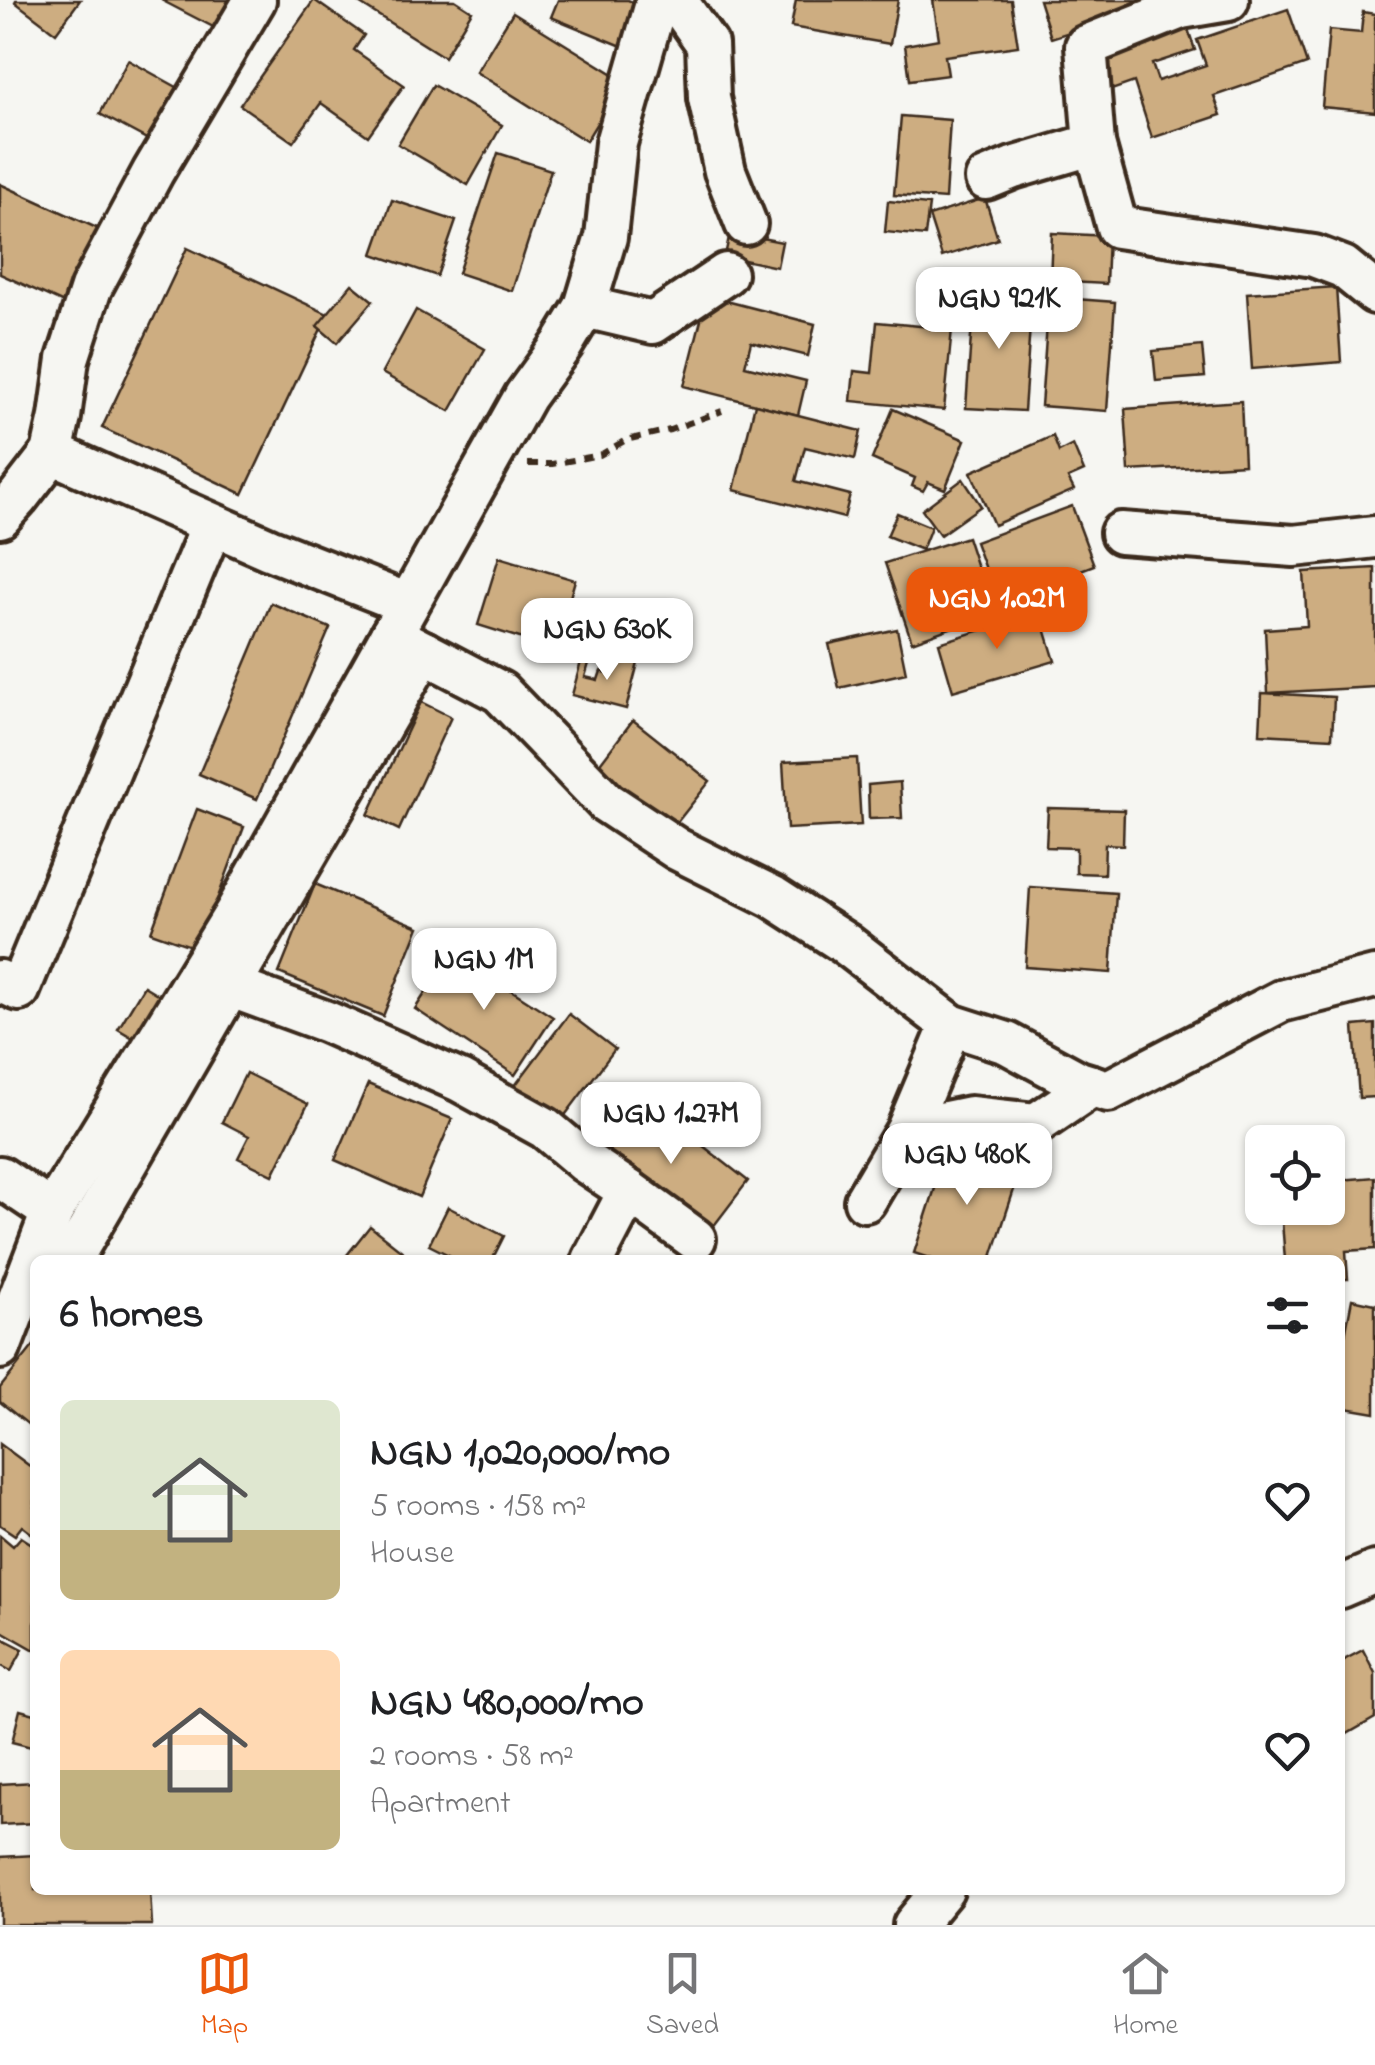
<!DOCTYPE html>
<html lang="en">
<head>
<meta charset="utf-8">
<style>
  :root { --surface:#fff; --page:#f2f2f2; --text:#202124; --muted:#757577; --line:#e0e0e0; --accent:#ea580c }
  body { margin:0; font-family:"Indie Flower",sans-serif; background:var(--page); color:var(--text); height:100vh; display:flex; flex-direction:column; font-size:38px; white-space:nowrap }
  * { box-sizing:border-box; margin:0 }
  p { font-size:32px; color:var(--muted) }
  .icon { flex:none; width:55px; height:55px; fill:none; stroke:currentColor; stroke-width:2; stroke-linecap:round; stroke-linejoin:round }
  .map { position:relative; flex:1; overflow:hidden }
  .drawer { position:absolute; left:30px; top:1255px; width:1315px; height:640px; display:flex; flex-direction:column; background:var(--surface); border-radius:15px; box-shadow:0 2px 8px #0004 }
  .drawer>* { flex:none }
  .controls { position:absolute; left:1245px; top:1125px; display:grid; gap:20px }
  .controls a { display:grid; place-items:center; width:100px; height:100px; border-radius:15px; background:var(--surface); box-shadow:0 2px 8px #0004; font-size:50px }
  .price { position:absolute; translate:-50% -85px; padding:0 22px; border-radius:20px; background:#fff; color:#222; font-size:32px; line-height:65px; filter:drop-shadow(0 2px 5px #0008) }
  .price::after { content:''; position:absolute; left:50%; top:60px; width:30px; height:22px; margin-left:-15px; background:inherit; clip-path:polygon(0 0,100% 0,50% 100%) }
  .price.selected { background:var(--accent); color:#fff }
  ul { padding:0; list-style:none }
  li { display:flex; align-items:center; gap:30px; height:250px; padding:0 30px }
  li span { display:grid; place-items:center; flex:none; width:280px; height:200px; border-radius:15px; color:#555 }
  li>.icon { margin-inline-start:auto }
  span .icon { width:120px; height:120px; fill:#fffc; stroke-width:1 }
  li b { font-size:42px }
  h2 { display:flex; justify-content:space-between; align-items:center; height:120px; padding:0 30px; font-size:42px }
  .menu { display:flex; justify-content:space-around; align-items:center; height:140px; border-top:2px solid var(--line); background:var(--surface); font-size:28px; color:var(--muted) }
  .menu a { display:grid; justify-items:center; gap:5px }
  .menu .selected { color:var(--accent) }
  .map>svg:first-child { display:block }
  .building { fill:#cdad81; stroke:#3b2a1e; stroke-width:2.5 }
  .lines { fill:none; stroke-linecap:round; stroke-linejoin:round }
  .minor-casing { stroke:#3b2a1e; stroke-width:48 }
  .path { stroke:#3b2a1e; stroke-width:6; stroke-dasharray:10 8; stroke-linecap:butt }
  .minor { stroke:#f6f6f2; stroke-width:40 }
</style>
</head>
<body>
<div class="map">
<svg width="1375" height="1925" viewBox="0 0 1375 1925">
  <rect width="100%" height="100%" fill="#f6f6f2"/>
  <filter id="ink" filterUnits="userSpaceOnUse"><feTurbulence type="fractalNoise" baseFrequency=".01" numOctaves="2"/><feDisplacementMap in="SourceGraphic" scale="20" xChannelSelector="R" yChannelSelector="G"/><feConvolveMatrix kernelMatrix="1 2 1 2 8 2 1 2 1" color-interpolation-filters="sRGB"/></filter>
  <g filter="url(#ink)">
    <g class="building">
      <path d="M16,0h64l-24,33 -41,-31z"/>
      <path d="M161,0h80l-16,33z"/>
      <path d="M314,0l50,35 -10,15 50,35 -36,51 -47,-33 -28,39 -53,-37z"/>
      <path d="M354,0h101l17,11 -28,46z"/>
      <path d="M558,0h70l11,5 -17,41 -71,-29z"/>
      <path d="M796,0h102l-8,44 -99,-17z"/>
      <path d="M933,0h78l7,46 -73,10 3,19 -38,5 -5,-35 34,-6z"/>
      <path d="M1039,0h132l-120,38z"/>
      <path d="M1288,9l19,55 -93,32 7,19 -69,23 -18,-56 -28,10 -13,-40 92,-32 10,30 -43,14 6,17 48,-16 -9,-25z"/>
      <path d="M513,12l110,68 -37,61 -110,-69z"/>
      <path d="M1363,12l12,2v98l-53,-5 7,-77 32,3z"/>
      <path d="M128,60l56,31 -28,53 -56,-30z"/>
      <path d="M433,85l69,40 -34,60 -70,-41z"/>
      <path d="M901,116l49,4 -5,79 -51,-4z"/>
      <path d="M498,153l53,17 -39,121 -54,-18z"/>
      <path d="M0,184l101,46 -33,75 -68,-31z"/>
      <path d="M985,198l13,41 -56,18 -13,-41z"/>
      <path d="M392,200l64,21 -19,55 -64,-22z"/>
      <path d="M888,201l41,4 -4,31 -40,-4z"/>
      <path d="M730,232l52,10 -5,25 -52,-11z"/>
      <path d="M1052,233l56,3 -2,48 -56,-3z"/>
      <path d="M187,248l141,66 -85,180 -141,-66z"/>
      <path d="M352,284l21,17 -36,42 -20,-17z"/>
      <path d="M1336,287l5,75 -89,7 -5,-76z"/>
      <path d="M974,293l58,4 -8,114 -58,-3z"/>
      <path d="M707,296l108,28 -7,32 -57,-14 -6,24 61,15 -8,34 -114,-29z"/>
      <path d="M1049,297l66,5 -8,109 -66,-5z"/>
      <path d="M416,310l69,39 -35,62 -68,-38z"/>
      <path d="M877,322l75,7 -8,81 -93,-9 3,-30 18,2z"/>
      <path d="M1202,346l3,31 -49,4 -3,-30z"/>
      <path d="M1241,401l3,63 -115,7 -4,-62z"/>
      <path d="M755,404l106,27 -6,28 -50,-12 -9,34 54,14 -6,23 -110,-28z"/>
      <path d="M893,409l72,31 -20,49 -17,-7 -5,9 -11,-5 3,-8 -43,-19z"/>
      <path d="M1053,436l6,16 14,-7 11,26 -16,7 6,12 -80,35 -23,-53z"/>
      <path d="M963,479l18,27 -41,29 -18,-25z"/>
      <path d="M1072,506l22,59 -97,37 -22,-60z"/>
      <path d="M897,513l34,14 -9,23 -35,-14z"/>
      <path d="M967,537l25,76 -80,29 -27,-79z"/>
      <path d="M499,557l76,23 -20,69 -77,-24z"/>
      <path d="M1375,568v119l-107,6 -3,-64 42,-3 -3,-54z"/>
      <path d="M271,603l59,25 -73,171 -58,-25z"/>
      <path d="M1040,612l15,49 -102,30 -14,-48z"/>
      <path d="M897,629l9,44 -67,15 -10,-44z"/>
      <path d="M614,656l24,7 -12,46 -54,-14 10,-37 8,2 -5,17 13,3 3,-9 9,3z"/>
      <path d="M1262,693l72,4 -2,41 -72,-4z"/>
      <path d="M421,702l30,15 -52,113 -31,-15z"/>
      <path d="M633,720l77,61 -39,49 -76,-60z"/>
      <path d="M857,758l4,67 -74,4 -4,-67z"/>
      <path d="M900,782l2,36 -33,1 -1,-34z"/>
      <path d="M1048,808l76,2 -1,35 -18,-1 -1,30 -28,-1v-25l-30,-1z"/>
      <path d="M197,809l47,18 -45,122 -48,-17z"/>
      <path d="M315,884l104,43 -36,89 -104,-43z"/>
      <path d="M1030,887l86,6 -5,80 -86,-6z"/>
      <path d="M452,952l101,65 -38,58 -100,-66z"/>
      <path d="M144,986l18,11 -27,42 -17,-10z"/>
      <path d="M569,1014l46,35 -55,73 -46,-35z"/>
      <path d="M1375,1024v73l-16,1 -5,-72z"/>
      <path d="M246,1073l62,31 -35,71 -35,-17 11,-22 -27,-14z"/>
      <path d="M368,1084l84,35 -33,78 -84,-37z"/>
      <path d="M638,1095l110,86 -45,59 -110,-87z"/>
      <path d="M949,1145l72,23 -30,92h-56l-21,-7z"/>
      <path d="M1375,1177v72l-29,2 2,28h-8v-19h-55l-4,-52h47v-27z"/>
      <path d="M448,1207l56,29 -12,24h-33l-30,-15z"/>
      <path d="M370,1226l42,33 -1,1h-68z"/>
      <path d="M1352,1299l23,5v109l-35,-6v-46z"/>
      <path d="M35,1344v86l-35,-28v-14z"/>
      <path d="M0,1444l35,26v66l-13,-10 -7,9 -15,-10z"/>
      <path d="M0,1535l13,11 8,-9 14,9v104l-35,-20z"/>
      <path d="M0,1637l23,12 -12,22 -11,-6z"/>
      <path d="M1363,1650l12,23v45l-35,20v-76z"/>
      <path d="M20,1710l15,4v34l-23,-6z"/>
      <path d="M35,1782v41l-35,2v-41z"/>
      <path d="M35,1855v35h115l2,35h-152v-68z"/>
    </g>
    <g class="lines">
      <defs>
        <g id="minor">
          <path d="M676,0l31,44 2,54 16,73 21,53"/>
          <path d="M1094,144l23,83 197,29 29,11 32,26"/>
          <path d="M986,179l27,-11 81,-24 -8,-98 95,-38 47,-8"/>
          <path d="M585,307l68,16 73,-49"/>
          <path d="M52,453l217,96 139,55"/>
          <path d="M0,517l18,-20 34,-44 8,-36 8,-58 23,-71 62,-116 102,-172"/>
          <path d="M1121,533l173,13 81,-9"/>
          <path d="M391,635l109,57 106,110 71,47 96,48 73,47 105,81 56,18 72,39 29,9 173,-90 94,-24"/>
          <path d="M207,978l120,44 133,59 85,47 39,33 45,30 66,48"/>
          <path d="M0,981l19,9 193,-465"/>
          <path d="M907,1130l63,-13 66,7 56,-38"/>
          <path d="M0,1177l52,35"/>
          <path d="M865,1201l42,-71 44,-105"/>
          <path d="M71,1260l353,-608"/>
          <path d="M593,1260l36,-69"/>
          <path d="M0,1348l52,-136 184,-300 289,-516 37,-51 23,-38 21,-70 10,-94 41,-143"/>
          <path d="M1340,1587l35,-15"/>
          <path d="M914,1925l29,-35"/>
        </g>
      </defs>
      <use href="#minor" class="minor-casing"/>
      <path class="path" d="M528,464h24l48,-9 26,-15 44,-10 52,-19"/>
      <use href="#minor" class="minor"/>
    </g>
  </g>
</svg>
<div class="controls">
<a><svg class="icon" aria-label="locate" viewBox="0 0 24 24"><circle cx="12" cy="12" r="6"/><path d="M12 2v4M12 18v4M2 12h4M18 12h4"/></svg></a>
</div>
<b class="price" style="left:999px;top:352px">NGN 921K</b>
<b class="price selected" style="left:997px;top:652px">NGN 1.02M</b>
<b class="price" style="left:607px;top:683px">NGN 630K</b>
<b class="price" style="left:484px;top:1013px">NGN 1M</b>
<b class="price" style="left:671px;top:1167px">NGN 1.27M</b>
<b class="price" style="left:967px;top:1208px">NGN 480K</b>
<section class="drawer">
<h2>6 homes<svg class="icon" aria-label="filters" viewBox="0 0 24 24"><path d="M4 7h16M4 17h16"/><circle cx="9" cy="7" r="2"/><circle cx="15" cy="17" r="2"/></svg></h2>
<ul>
<li><span style="background:linear-gradient(#dfe7d0 65%,#c2b280 0)"><svg class="icon" aria-label="home" viewBox="0 0 24 24"><path d="M3 11l9-7 9 7M6 9v11h12V9"/></svg></span><div><b>NGN 1,020,000/mo</b><p>5 rooms · 158 m²</p><p>House</p></div><svg class="icon" aria-label="heart" viewBox="0 0 24 24"><path d="M12 20l-8-8c-3-5 5-10 8-4 3-6 11-1 8 4z"/></svg></li>
<li><span style="background:linear-gradient(#ffd9b3 60%,#c2b280 0)"><svg class="icon" aria-label="home" viewBox="0 0 24 24"><path d="M3 11l9-7 9 7M6 9v11h12V9"/></svg></span><div><b>NGN 480,000/mo</b><p>2 rooms · 58 m²</p><p>Apartment</p></div><svg class="icon" aria-label="heart" viewBox="0 0 24 24"><path d="M12 20l-8-8c-3-5 5-10 8-4 3-6 11-1 8 4z"/></svg></li>
</ul>
</section>
</div>
<nav class="menu">
<a class="selected"><svg class="icon" aria-label="map" viewBox="0 0 24 24"><path d="M3 6l6-2 6 2 6-2v14l-6 2-6-2-6 2zM9 4v14M15 6v14"/></svg>Map</a>
<a><svg class="icon" aria-label="saved" viewBox="0 0 24 24"><path d="M7 4h10v16l-5-4-5 4z"/></svg>Saved</a>
<a><svg class="icon" aria-label="home" viewBox="0 0 24 24"><path d="M3 11l9-7 9 7M6 9v11h12V9"/></svg>Home</a>
</nav>
</body>
</html>
